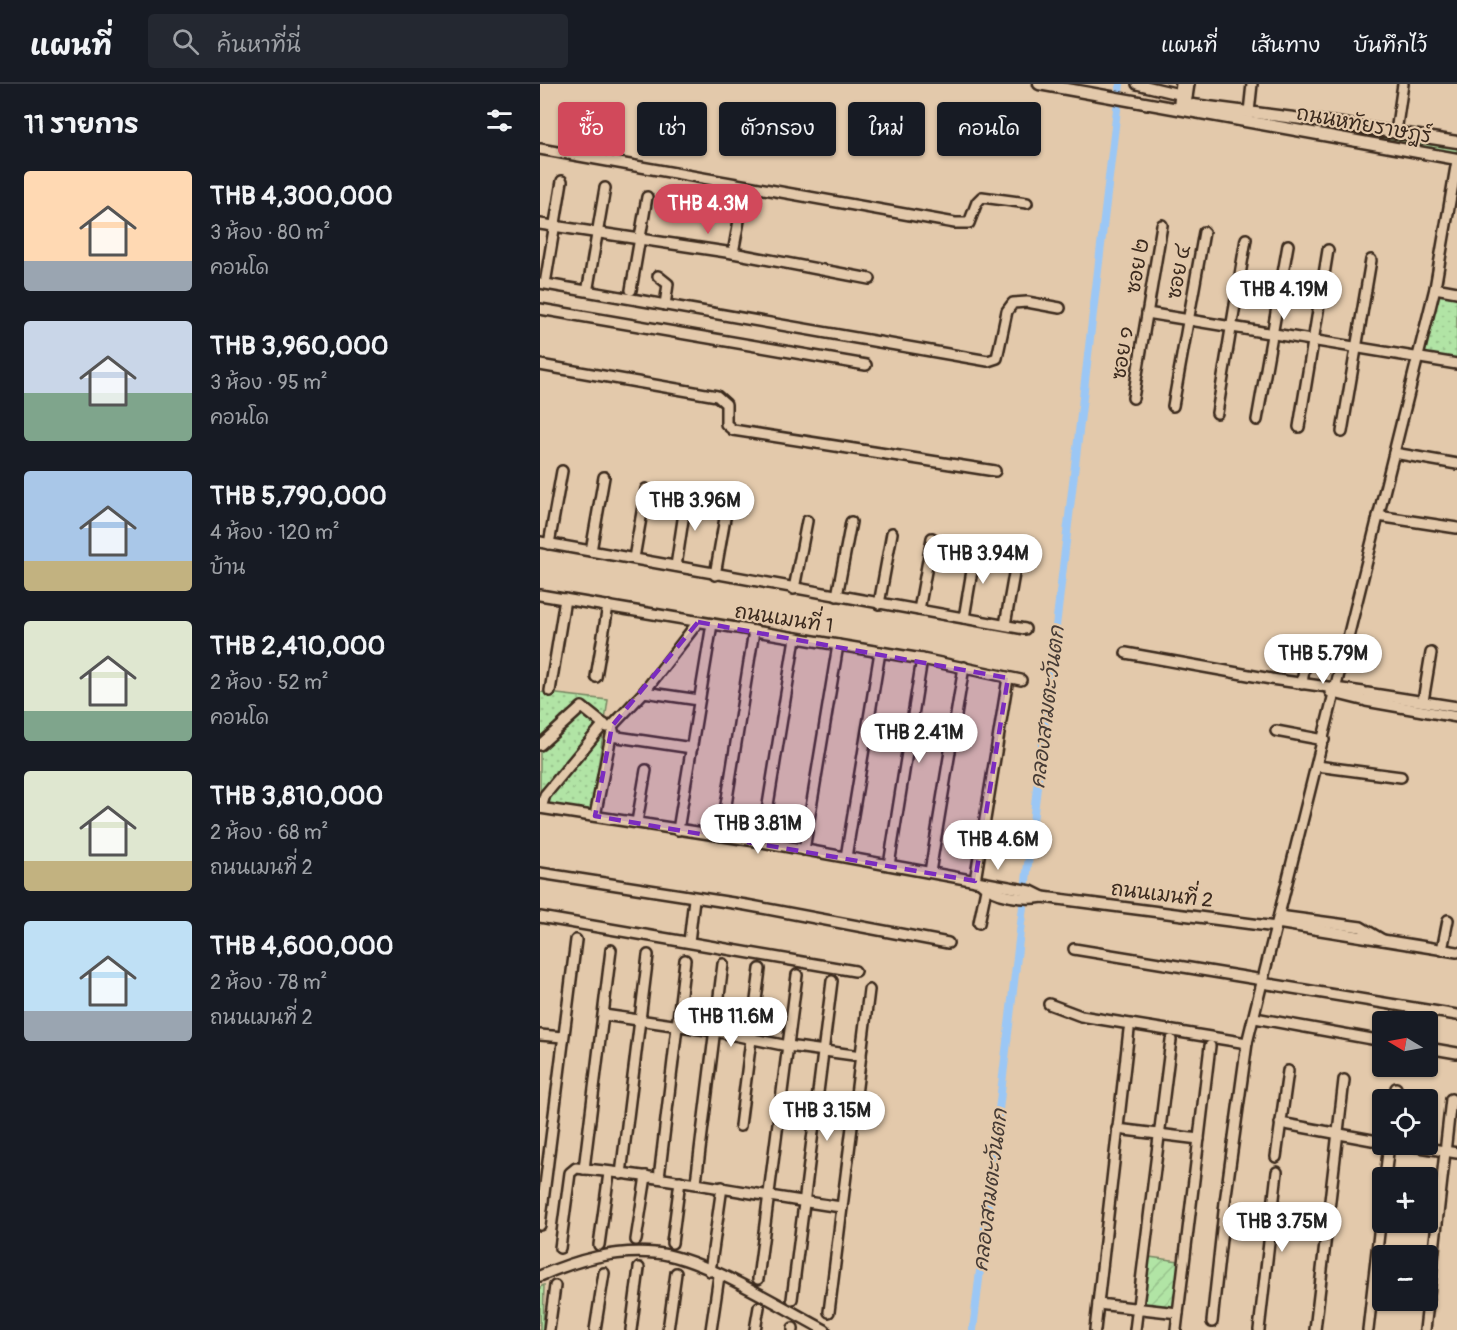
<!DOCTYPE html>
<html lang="th">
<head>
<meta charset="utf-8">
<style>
  :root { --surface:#171b24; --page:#242831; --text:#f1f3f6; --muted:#9ea1a6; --line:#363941; --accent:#d1495b }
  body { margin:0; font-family:Pangolin,"Playpen Sans Thai",sans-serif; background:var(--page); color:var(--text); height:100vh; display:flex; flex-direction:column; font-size:22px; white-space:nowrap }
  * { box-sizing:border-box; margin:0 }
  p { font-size:20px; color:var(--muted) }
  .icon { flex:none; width:33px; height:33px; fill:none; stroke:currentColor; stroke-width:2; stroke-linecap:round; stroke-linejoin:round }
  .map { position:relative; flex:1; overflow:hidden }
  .drawer { display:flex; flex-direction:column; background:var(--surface); width:540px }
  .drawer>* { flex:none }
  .banner { position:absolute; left:18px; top:18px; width:570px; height:54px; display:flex; gap:12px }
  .needle { width:39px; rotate:280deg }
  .controls { position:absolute; left:832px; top:927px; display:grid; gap:12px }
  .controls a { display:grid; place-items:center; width:66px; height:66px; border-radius:6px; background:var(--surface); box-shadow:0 2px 4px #0004; font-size:30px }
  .price { position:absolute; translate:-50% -51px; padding:0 14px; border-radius:21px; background:#fff; color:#222; font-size:20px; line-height:39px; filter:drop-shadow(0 2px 3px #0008) }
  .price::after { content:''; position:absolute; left:50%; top:36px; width:18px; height:14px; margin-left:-9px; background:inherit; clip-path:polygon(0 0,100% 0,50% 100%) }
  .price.active { background:var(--accent); color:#fff }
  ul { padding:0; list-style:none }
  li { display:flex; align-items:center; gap:18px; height:150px; padding:0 24px }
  li span { display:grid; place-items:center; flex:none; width:168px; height:120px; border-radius:6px; color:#555 }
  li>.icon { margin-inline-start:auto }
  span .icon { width:72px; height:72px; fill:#fffc; stroke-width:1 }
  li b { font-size:26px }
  h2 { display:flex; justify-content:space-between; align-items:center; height:72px; padding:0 24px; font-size:26px }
  .chip { padding:0 21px; border-radius:6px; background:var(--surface); box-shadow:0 2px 4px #0004; font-size:21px; line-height:54px }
  .chip.active { background:var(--accent); color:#fff }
  header { display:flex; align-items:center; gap:36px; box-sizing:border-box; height:84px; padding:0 30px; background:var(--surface); border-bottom:2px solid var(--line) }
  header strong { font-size:28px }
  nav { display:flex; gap:33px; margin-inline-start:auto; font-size:21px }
  .search { width:420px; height:54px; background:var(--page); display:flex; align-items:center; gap:15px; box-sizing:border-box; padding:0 21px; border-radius:6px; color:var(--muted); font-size:22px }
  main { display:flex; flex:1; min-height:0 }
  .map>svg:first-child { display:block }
  .grass { fill:url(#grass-dots); stroke:#768762; stroke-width:1.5 }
  .forest { fill:url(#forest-firs); stroke:#768762; stroke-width:1.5 }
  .garden { fill:url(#garden-furrows); stroke:#768762; stroke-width:1.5 }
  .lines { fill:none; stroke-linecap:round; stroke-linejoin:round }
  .canal { stroke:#9bc7f5; stroke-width:8 }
  .minor-casing { stroke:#3b2a1e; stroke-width:14 }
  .major-casing { stroke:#3b2a1e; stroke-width:15 }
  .minor { stroke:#e3c9ab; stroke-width:9 }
  .major { stroke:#e3c9ab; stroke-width:10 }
  .marked { fill:#7b2cbf; fill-opacity:0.2; stroke:#7b2cbf; stroke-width:4.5; stroke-dasharray:12 8; stroke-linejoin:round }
  .labels { text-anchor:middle; stroke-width:4.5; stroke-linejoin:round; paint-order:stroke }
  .street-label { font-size:20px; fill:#3b2a1e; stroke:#e3c9ab }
  .water-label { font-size:21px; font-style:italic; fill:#453a34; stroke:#e3c9ab }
</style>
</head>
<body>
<header>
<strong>แผนที่</strong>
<div class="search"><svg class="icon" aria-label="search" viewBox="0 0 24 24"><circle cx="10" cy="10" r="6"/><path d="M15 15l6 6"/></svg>ค้นหาที่นี่</div>
<nav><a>แผนที่</a><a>เส้นทาง</a><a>บันทึกไว้</a></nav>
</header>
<main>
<section class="drawer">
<h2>11 รายการ<svg class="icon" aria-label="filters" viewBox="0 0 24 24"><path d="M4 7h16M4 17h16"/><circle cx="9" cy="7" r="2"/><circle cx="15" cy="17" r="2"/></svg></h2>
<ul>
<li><span style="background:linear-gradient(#ffd9b3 75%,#9aa5b1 0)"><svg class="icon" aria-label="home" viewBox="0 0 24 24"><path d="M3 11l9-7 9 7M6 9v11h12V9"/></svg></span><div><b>THB 4,300,000</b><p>3 ห้อง · 80 m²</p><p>คอนโด</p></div></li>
<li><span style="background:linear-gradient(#c9d6e8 60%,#7fa58c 0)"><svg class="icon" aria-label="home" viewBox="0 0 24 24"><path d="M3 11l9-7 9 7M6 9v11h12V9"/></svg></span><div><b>THB 3,960,000</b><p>3 ห้อง · 95 m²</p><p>คอนโด</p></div></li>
<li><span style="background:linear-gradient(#a9c7e8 75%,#c2b280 0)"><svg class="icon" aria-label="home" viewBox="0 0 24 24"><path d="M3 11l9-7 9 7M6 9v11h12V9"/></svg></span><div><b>THB 5,790,000</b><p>4 ห้อง · 120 m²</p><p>บ้าน</p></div></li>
<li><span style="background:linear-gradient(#dfe7d0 75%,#7fa58c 0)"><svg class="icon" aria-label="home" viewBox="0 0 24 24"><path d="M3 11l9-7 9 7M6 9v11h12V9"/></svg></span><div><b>THB 2,410,000</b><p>2 ห้อง · 52 m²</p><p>คอนโด</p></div></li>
<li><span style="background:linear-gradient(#dfe7d0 75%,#c2b280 0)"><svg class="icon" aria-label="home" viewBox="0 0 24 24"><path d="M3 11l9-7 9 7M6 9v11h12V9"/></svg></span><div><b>THB 3,810,000</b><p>2 ห้อง · 68 m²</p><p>ถนนเมนที่ 2</p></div></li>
<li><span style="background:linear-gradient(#bfe0f5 75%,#9aa5b1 0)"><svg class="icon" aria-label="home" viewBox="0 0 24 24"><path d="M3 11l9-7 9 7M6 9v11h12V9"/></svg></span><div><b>THB 4,600,000</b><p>2 ห้อง · 78 m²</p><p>ถนนเมนที่ 2</p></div></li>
</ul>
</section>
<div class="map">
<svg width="917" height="1246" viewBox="0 0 917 1246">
  <defs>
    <pattern id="grass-dots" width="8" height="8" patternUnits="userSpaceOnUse" patternTransform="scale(1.5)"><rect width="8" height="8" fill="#b1e4a5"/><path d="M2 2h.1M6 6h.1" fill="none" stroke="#99c48e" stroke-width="1.8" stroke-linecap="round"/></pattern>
    <pattern id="forest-firs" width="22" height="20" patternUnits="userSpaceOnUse" patternTransform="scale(1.5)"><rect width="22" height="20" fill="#b1e4a5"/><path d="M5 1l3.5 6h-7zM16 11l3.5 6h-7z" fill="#99c48e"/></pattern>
    <pattern id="garden-furrows" width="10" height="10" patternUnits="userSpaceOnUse" patternTransform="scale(1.5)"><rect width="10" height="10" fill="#b1e4a5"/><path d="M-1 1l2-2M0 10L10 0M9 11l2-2" fill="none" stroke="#99c48e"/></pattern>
  </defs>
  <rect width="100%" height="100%" fill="#e3c9ab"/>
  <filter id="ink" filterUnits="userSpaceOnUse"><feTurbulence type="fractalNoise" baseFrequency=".0167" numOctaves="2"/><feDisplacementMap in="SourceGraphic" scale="12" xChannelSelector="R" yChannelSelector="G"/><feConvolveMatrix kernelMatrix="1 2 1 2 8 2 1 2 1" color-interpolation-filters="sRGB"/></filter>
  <g filter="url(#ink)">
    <g class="grass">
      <path d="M764,41l153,21v9l-153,-28z"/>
      <path d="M895,207l22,3v71l-37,-7z"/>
      <path d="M0,608l68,8 -17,116 -51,-8z"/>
    </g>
    <path class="forest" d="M4,1201l-1,45h-3v-43z"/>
    <path class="garden" d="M609,1173l30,4 -5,46 -31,-3z"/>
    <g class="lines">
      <path class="canal" d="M433,1246l147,-1246"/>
      <defs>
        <g id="minor">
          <path d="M597,0l50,12"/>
          <path d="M639,19l2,-19"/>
          <path d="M646,20l3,-20"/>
          <path d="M709,28l3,-28"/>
          <path d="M856,48l7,-48"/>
          <path d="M0,65l415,74h14l8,-21 5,-5 45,6"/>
          <path d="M0,140l193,29 137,26"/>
          <path d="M193,169l7,-38"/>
          <path d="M118,192l10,8 -3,21"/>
          <path d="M6,194l16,-97"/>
          <path d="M0,199l448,78 9,-3 10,-47 6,-8 14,-1 33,6"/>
          <path d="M48,203l17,-99"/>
          <path d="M895,204l22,4"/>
          <path d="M91,206l16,-93"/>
          <path d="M0,225l326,56"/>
          <path d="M607,229l310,51"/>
          <path d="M0,281l177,31 9,8v20l7,6 262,41"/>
          <path d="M593,314l29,-173"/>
          <path d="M633,322l31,-174"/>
          <path d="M677,329l29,-174"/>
          <path d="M717,336l31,-175"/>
          <path d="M759,343l29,-177"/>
          <path d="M802,348l29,-172"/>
          <path d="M854,369l63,11"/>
          <path d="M838,432l79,12"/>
          <path d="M0,458l485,87"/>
          <path d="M9,460l13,-73"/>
          <path d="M51,467l13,-74"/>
          <path d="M94,474l12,-69"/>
          <path d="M136,482l11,-73"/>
          <path d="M175,491l13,-74"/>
          <path d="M254,505l13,-68"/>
          <path d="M0,511l382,64 99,21"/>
          <path d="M297,512l14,-74"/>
          <path d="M339,520l13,-71"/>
          <path d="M379,526l13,-72"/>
          <path d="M424,534l12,-71"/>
          <path d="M465,541l13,-74"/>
          <path d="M586,569l145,26 92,13"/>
          <path d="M56,593l12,-71"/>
          <path d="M762,600l2,-15 11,-12"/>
          <path d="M10,607l15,-92"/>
          <path d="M104,608l54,-70"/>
          <path d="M790,608l32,8"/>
          <path d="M827,609l90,14"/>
          <path d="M826,617l91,16"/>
          <path d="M883,617l8,-48"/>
          <path d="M736,647l48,9"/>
          <path d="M74,651l-2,-9 32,-34 55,8"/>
          <path d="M0,661l42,-38 25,20"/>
          <path d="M777,682l84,11"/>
          <path d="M0,724l222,34 269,49 12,6"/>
          <path d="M1,724l4,-13 59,-71"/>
          <path d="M55,732l16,-80 81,12"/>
          <path d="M97,738l9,-52"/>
          <path d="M138,746l34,-206"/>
          <path d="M181,752l33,-205"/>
          <path d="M222,758l33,-204"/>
          <path d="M264,766l34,-205"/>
          <path d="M306,773l34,-205"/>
          <path d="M349,781l33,-206"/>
          <path d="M390,788l34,-205"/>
          <path d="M0,789l206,32 202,38"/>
          <path d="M435,797l33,-203"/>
          <path d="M441,799c13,14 44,17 62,14l233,30"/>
          <path d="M739,832l82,11 22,13"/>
          <path d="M0,833l315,54"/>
          <path d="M439,839l8,-39"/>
          <path d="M737,839l180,29"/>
          <path d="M149,858l5,-43"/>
          <path d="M534,865l189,31"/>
          <path d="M902,866l6,-30"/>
          <path d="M722,899l195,32"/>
          <path d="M509,920l32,12 166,27"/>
          <path d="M64,931l110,16 74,15 73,10"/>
          <path d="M715,934l128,23"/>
          <path d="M0,951l23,2"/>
          <path d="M888,964l29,5"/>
          <path d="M855,1016l1,-12"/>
          <path d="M740,1039l103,19"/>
          <path d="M200,1042l20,-157"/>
          <path d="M577,1045l82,10"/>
          <path d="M861,1060l56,9"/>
          <path d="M736,1073l12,-86"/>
          <path d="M44,1085l27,-219"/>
          <path d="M81,1090l27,-219"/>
          <path d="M119,1094l26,-218"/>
          <path d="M845,1094l4,-34"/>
          <path d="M156,1098l27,-218"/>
          <path d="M0,1141l36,-285"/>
          <path d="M96,1156l10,-64"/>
          <path d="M132,1159l8,-62"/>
          <path d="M59,1161l10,-72"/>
          <path d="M20,1164l10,-75 6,-5c89,8 177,27 266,39"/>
          <path d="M170,1187l12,-84"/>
          <path d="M0,1192c37,-16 75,-27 115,-23 45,3 128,55 170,77"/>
          <path d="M218,1195l39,-304"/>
          <path d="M252,1215l40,-318"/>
          <path d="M558,1220l80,9"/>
          <path d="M289,1228l40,-322"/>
          <path d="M672,1238l13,-120 22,-159 188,-755 22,-127"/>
          <path d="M9,1246l6,-44"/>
          <path d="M55,1246l9,-57"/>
          <path d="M91,1246l8,-62"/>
          <path d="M128,1246l8,-57"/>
          <path d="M171,1246l8,-54"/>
          <path d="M215,1246l4,-23"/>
          <path d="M253,1246v-2"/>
          <path d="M555,1246l34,-300"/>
          <path d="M595,1246l36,-290"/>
          <path d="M636,1246l34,-284"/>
          <path d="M719,1246l18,-158"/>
          <path d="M775,1246l29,-250"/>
          <path d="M828,1246l15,-132"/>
          <path d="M885,1246l26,-231"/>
        </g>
        <g id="major">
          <path d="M499,0l418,75"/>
          <path d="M653,21l148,19 116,18"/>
        </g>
      </defs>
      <use href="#minor" class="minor-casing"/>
      <use href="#major" class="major-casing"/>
      <use href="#minor" class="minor"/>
      <use href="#major" class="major"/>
    </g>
  </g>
  <path class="marked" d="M158,538l310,56 -33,203 -380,-65 17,-90z"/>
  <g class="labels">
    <g class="street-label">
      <text transform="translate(824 40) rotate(10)" y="7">ถนนหทัยราษฎร์</text>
      <text transform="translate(597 182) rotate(-80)" y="7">ซอย ๒</text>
      <text transform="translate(638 188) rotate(-79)" y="7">ซอย ๔</text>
      <text transform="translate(582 269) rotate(-81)" y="7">ซอย ๑</text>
      <text transform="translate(244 534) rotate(9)" y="7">ถนนเมนที่ 1</text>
      <text transform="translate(622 810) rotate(7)" y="7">ถนนเมนที่ 2</text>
    </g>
    <g class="water-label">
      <text transform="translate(507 623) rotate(-83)" y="7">คลองสามตะวันตก</text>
      <text transform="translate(450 1106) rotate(-83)" y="7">คลองสามตะวันตก</text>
    </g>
  </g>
</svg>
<div class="controls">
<a><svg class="needle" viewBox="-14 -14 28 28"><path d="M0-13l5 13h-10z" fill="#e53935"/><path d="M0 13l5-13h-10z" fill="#9ea1a6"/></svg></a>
<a><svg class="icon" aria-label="locate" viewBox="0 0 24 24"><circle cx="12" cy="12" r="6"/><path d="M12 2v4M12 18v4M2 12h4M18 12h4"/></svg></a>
<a>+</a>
<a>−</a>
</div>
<b class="price active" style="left:168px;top:151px">THB 4.3M</b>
<b class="price" style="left:744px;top:237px">THB 4.19M</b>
<b class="price" style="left:155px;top:448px">THB 3.96M</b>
<b class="price" style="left:443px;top:501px">THB 3.94M</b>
<b class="price" style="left:783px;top:601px">THB 5.79M</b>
<b class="price" style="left:379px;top:680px">THB 2.41M</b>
<b class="price" style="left:218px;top:771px">THB 3.81M</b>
<b class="price" style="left:458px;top:787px">THB 4.6M</b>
<b class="price" style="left:191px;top:964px">THB 11.6M</b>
<b class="price" style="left:287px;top:1058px">THB 3.15M</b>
<b class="price" style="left:742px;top:1169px">THB 3.75M</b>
<div class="banner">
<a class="chip active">ซื้อ</a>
<a class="chip">เช่า</a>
<a class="chip">ตัวกรอง</a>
<a class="chip">ใหม่</a>
<a class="chip">คอนโด</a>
</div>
</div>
</main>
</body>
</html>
